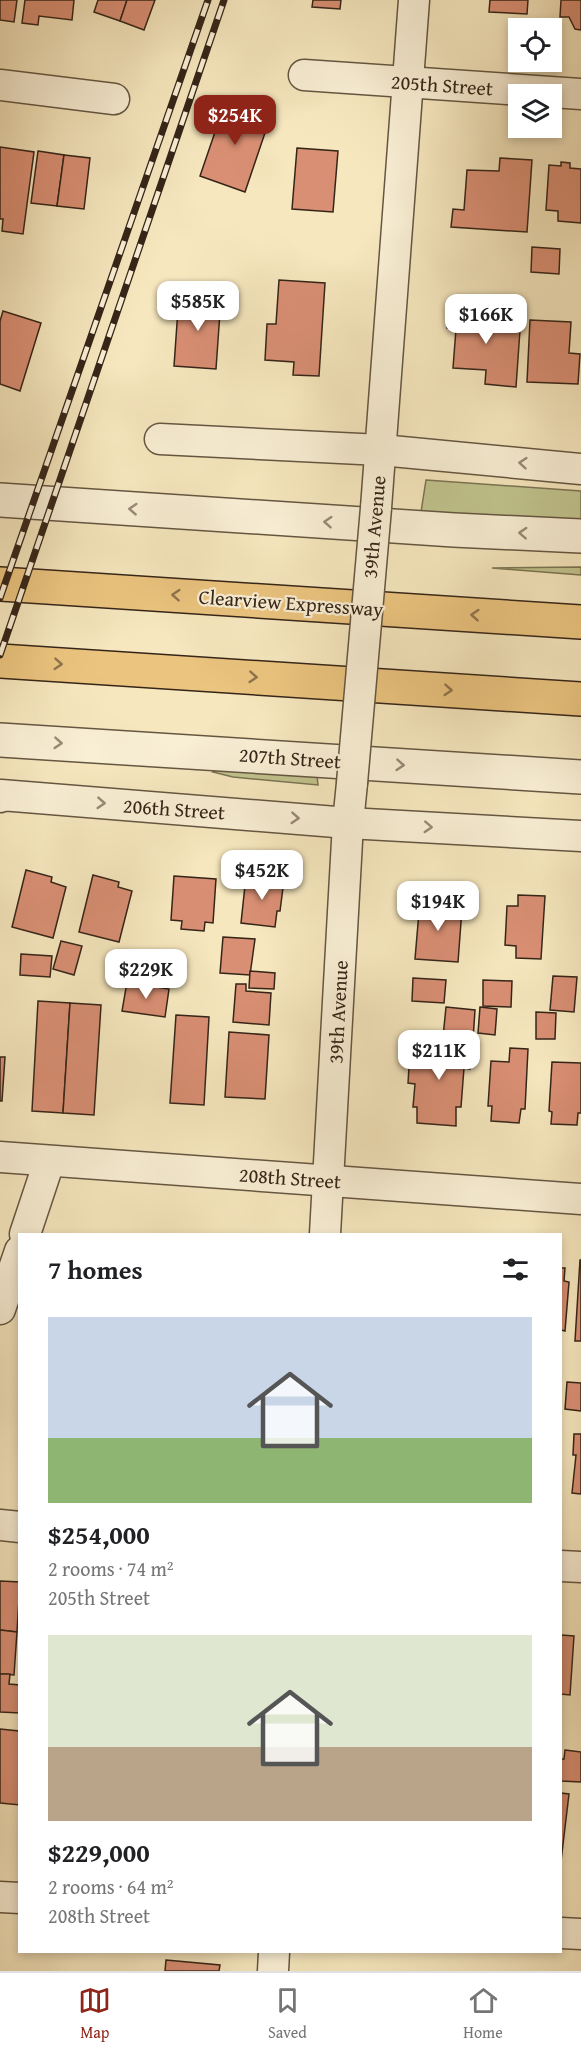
<!DOCTYPE html>
<html lang="en">
<head>
<meta charset="utf-8">
<style>
  :root { --surface:#fff; --page:#f6f6f6; --text:#202124; --muted:#757577; --line:#e0e0e0; --accent:#8f2418 }
  body { margin:0; font-family:"Gentium Book Plus",serif; background:var(--page); color:var(--text); height:100vh; display:flex; flex-direction:column; font-size:22px; white-space:nowrap }
  * { box-sizing:border-box; margin:0 }
  p { font-size:20px; color:var(--muted) }
  .icon { flex:none; width:33px; height:33px; fill:none; stroke:currentColor; stroke-width:2; stroke-linecap:round; stroke-linejoin:round }
  .map { position:relative; flex:1; overflow:hidden }
  .side { position:absolute; left:18px; top:1233px; width:544px; height:720px; display:flex; flex-direction:column; background:var(--surface); border-radius:0px; box-shadow:0 3px 9px #0003 }
  .side>* { flex:none }
  .controls { position:absolute; left:508px; top:18px; display:grid; gap:12px }
  .controls a { display:grid; place-items:center; width:54px; height:54px; border-radius:0px; background:var(--surface); box-shadow:0 3px 9px #0003; font-size:30px }
  .price { position:absolute; translate:-50% -51px; padding:0 14px; border-radius:12px; background:#fff; color:#222; font-size:20px; line-height:39px; filter:drop-shadow(0 2px 3px #0008) }
  .price::after { content:''; position:absolute; left:50%; top:36px; width:18px; height:14px; margin-left:-9px; background:inherit; clip-path:polygon(0 0,100% 0,50% 100%) }
  .price.current { background:var(--accent); color:#fff }
  ul { padding:0; list-style:none }
  li { display:grid; align-content:center; gap:12px; height:318px; padding:0 30px }
  li span { display:grid; place-items:center; height:186px; border-radius:0px; color:#555 }
  li>.icon { margin-inline-start:auto }
  span .icon { width:108px; height:108px; fill:#fffc; stroke-width:1 }
  li b { font-size:26px }
  h2 { display:flex; justify-content:space-between; align-items:center; height:72px; padding:0 30px; font-size:26px }
  .dock { display:flex; justify-content:space-around; align-items:center; height:84px; border-top:2px solid var(--line); background:var(--surface); font-size:16px; color:var(--muted) }
  .dock a { display:grid; justify-items:center; gap:3px }
  .dock .current { color:var(--accent) }
  .map>svg:first-child { display:block }
  .green { fill:#c1c48e; stroke:#7b7453; stroke-width:1.5 }
  .building { fill:#d98f74; stroke:#352518; stroke-width:1.5 }
  .lines { fill:none; stroke-linecap:round; stroke-linejoin:round }
  .minor-casing { stroke:#655642; stroke-width:33 }
  .tertiary-casing { stroke:#655642; stroke-width:36 }
  .motorway-casing { stroke:#352518; stroke-width:36 }
  .minor { stroke:#f9efd5; stroke-width:30 }
  .tertiary { stroke:#f9efd5; stroke-width:33 }
  .motorway { stroke:#ebc47f; stroke-width:33 }
  .rail-casing { stroke:#352518; stroke-width:7 }
  .rail { stroke:#f9efd5; stroke-width:4.5; stroke-dasharray:14; stroke-linecap:butt }
  .minor-bridge-casing { stroke:#655642; stroke-width:33; stroke-linecap:butt }
  .minor-bridge { stroke:#f9efd5; stroke-width:30 }
  .oneway { stroke:#978a76 }
  .oneway2 { stroke:#90744c }
  .labels { text-anchor:middle; stroke-width:4.5; stroke-linejoin:round; paint-order:stroke }
  .street-label { font-size:20px; fill:#352518; stroke:#f9efd5 }
</style>
</head>
<body>
<div class="map">
<svg width="581" height="1971" viewBox="0 0 581 1971">
  <rect width="100%" height="100%" fill="#f6e7be"/>
  <filter id="stains"><feTurbulence type="fractalNoise" baseFrequency=".00333" numOctaves="4"/><feColorMatrix values="0 0 0 0 .2 0 0 0 0 .09 0 0 0 0 .02 0 0 0 .5 -.17"/></filter>
  <radialGradient id="worn" r=".72"><stop offset=".6" stop-color="#630" stop-opacity="0"/><stop offset="1" stop-color="#630" stop-opacity=".3"/></radialGradient>
  <g class="green">
    <path d="M426,480l155,11v36l-160,-15z"/>
    <path d="M581,567v8l-89,-7z"/>
    <path d="M227,765l90,11 1,9 -85,-8 -20,-5z"/>
  </g>
  <g class="building">
    <path d="M0,0h17l-3,22 -14,-2z"/>
    <path d="M25,0h49l-2,20 -33,-4 -1,9 -16,-2z"/>
    <path d="M98,0h29l-7,21 -26,-9z"/>
    <path d="M127,0h28l-11,30 -24,-9z"/>
    <path d="M313,0h28l-1,9 -28,-2z"/>
    <path d="M490,0h38l-1,14 -38,-2z"/>
    <path d="M561,0h20v30l-6,-1 -6,-12h-9z"/>
    <path d="M227,97l22,7 -3,9 23,8 -24,71 -45,-16z"/>
    <path d="M0,147l34,5 -11,82 -21,-3 1,-12h-3z"/>
    <path d="M297,148l41,3 -5,61 -41,-3z"/>
    <path d="M38,151l26,4 -7,51 -26,-3z"/>
    <path d="M64,155l26,3 -6,51 -27,-3z"/>
    <path d="M500,158l32,2 -5,72 -76,-5 2,-18 11,1 3,-40 32,1z"/>
    <path d="M561,162l9,1v5l11,1v54l-23,-2v-10l-12,-1 3,-45 12,1z"/>
    <path d="M532,247l28,2 -1,25 -28,-2z"/>
    <path d="M279,280l46,3 -6,93 -26,-1 1,-13 -29,-2 2,-36h9z"/>
    <path d="M179,295l42,3 -5,71 -42,-3z"/>
    <path d="M473,310l34,3 -1,16 14,1 -4,57 -31,-3 1,-14 -33,-2 3,-39 -9,-1 1,-17 25,1z"/>
    <path d="M3,311l38,12 -21,68 -20,-7v-63z"/>
    <path d="M530,320l41,2 -2,31 11,1 -2,30 -51,-2z"/>
    <path d="M26,870l26,7 -1,5 15,5 -13,51 -41,-11z"/>
    <path d="M93,875l26,7 -1,5 14,4 -13,51 -40,-10z"/>
    <path d="M174,876l42,3 -3,44 -8,-1 -1,9 -23,-2 1,-8 -11,-1z"/>
    <path d="M246,876l38,4 -4,31h-3l-2,16 -34,-4z"/>
    <path d="M518,895l27,1 -4,63 -25,-1v-12l-11,-1 2,-39h11z"/>
    <path d="M420,900l26,3 -1,4 17,2 -4,53 -43,-3z"/>
    <path d="M223,937l32,2 -5,36 -30,-2z"/>
    <path d="M61,941l21,5 -8,29 -21,-6z"/>
    <path d="M21,954l31,2 -2,21 -30,-2z"/>
    <path d="M250,971l25,2 -1,16 -25,-1z"/>
    <path d="M553,976l24,1 -3,35 -24,-2z"/>
    <path d="M413,978l33,2 -2,23 -32,-2z"/>
    <path d="M483,980l29,1 -1,26 -28,-1z"/>
    <path d="M127,982l42,7 -4,28 -43,-6z"/>
    <path d="M236,984h10v7l25,2 -2,32 -36,-3z"/>
    <path d="M38,1001l32,2 -7,110 -31,-2z"/>
    <path d="M70,1003l31,2 -7,110 -31,-2z"/>
    <path d="M446,1007l29,3 -2,30 -30,-3z"/>
    <path d="M480,1007l17,2 -2,26 -17,-2z"/>
    <path d="M536,1012l20,1 -1,26h-19z"/>
    <path d="M176,1015l33,2 -5,88 -34,-2z"/>
    <path d="M229,1032l40,3 -4,64 -40,-2z"/>
    <path d="M424,1038l21,1 -1,6 22,2v3h5l-1,19 -6,-1 -3,39h-5v19l-39,-3v-16h-4l2,-23 -7,-1 1,-16 7,1 2,-25 6,1z"/>
    <path d="M510,1048l18,1 -3,60h-4l-2,14 -28,-2 1,-15h-4l3,-45 18,1z"/>
    <path d="M0,1057h5l-3,44h-2z"/>
    <path d="M552,1062l29,1v50h-3l-1,12 -26,-1 1,-12 -3,-1z"/>
    <path d="M580,1260h1v81h-6z"/>
    <path d="M561,1268h4l-1,13 5,1 -4,49 -4,-1z"/>
    <path d="M567,1382l14,1v28l-16,-2z"/>
    <path d="M574,1434h7v60l-9,-1 4,-38h-3z"/>
    <path d="M0,1581l20,1 -3,50 -17,-2z"/>
    <path d="M0,1630l17,2 -3,43 -14,-1z"/>
    <path d="M561,1635l13,1 -4,59 -9,-1z"/>
    <path d="M0,1674h10l-1,10 11,1v28l-20,-1z"/>
    <path d="M0,1729l19,2 1,74 -20,-2z"/>
    <path d="M565,1750l16,2v30l-20,-1v-22h3z"/>
    <path d="M561,1793l8,1 -8,67z"/>
    <path d="M166,1960l54,5 -1,6h-54z"/>
  </g>
  <g class="lines">
    <defs>
      <g id="minor">
        <path d="M304,75l277,19"/>
        <path d="M0,85l114,14"/>
        <path d="M160,439l221,11 200,19"/>
        <path d="M376,508l38,-508"/>
        <path d="M0,797l1,-2 347,28 233,13"/>
        <path d="M0,1157l581,42"/>
        <path d="M25,1234l24,-72"/>
        <path d="M325,1234l23,-411 4,-40"/>
        <path d="M0,1309l20,-58"/>
        <path d="M0,1525l20,2"/>
        <path d="M561,1566l20,1"/>
        <path d="M0,1897l20,1"/>
        <path d="M561,1933l20,1"/>
        <path d="M273,1971l1,-19"/>
      </g>
      <g id="tertiary">
        <path d="M0,500l454,30 127,6"/>
        <path d="M0,740l581,37"/>
      </g>
      <g id="motorway">
        <path d="M0,584l581,38"/>
        <path d="M0,661l581,38"/>
      </g>
    </defs>
    <use href="#minor" class="minor-casing"/>
    <use href="#tertiary" class="tertiary-casing"/>
    <use href="#motorway" class="motorway-casing"/>
    <use href="#minor" class="minor"/>
    <use href="#tertiary" class="tertiary"/>
    <use href="#motorway" class="motorway"/>
    <defs>
      <g id="rail">
        <path d="M0,598l208,-598"/>
        <path d="M0,655l224,-655"/>
      </g>
    </defs>
    <use href="#rail" class="rail-casing"/>
    <use href="#rail" class="rail"/>
    <defs>
      <path id="minor-bridge" d="M352,783l24,-275"/>
    </defs>
    <use href="#minor-bridge" class="minor-bridge-casing"/>
    <use href="#minor-bridge" class="minor-bridge"/>
  </g>
  <defs><path id="oneway-chevron" d="M-2-3.5L2.5 0L-2 3.5" fill="none" stroke-width="1.6" stroke-linecap="round" stroke-linejoin="round" transform="scale(1.5)"/></defs>
  <g class="oneway">
    <use href="#oneway-chevron" transform="translate(523 463) rotate(-175)"/>
    <use href="#oneway-chevron" transform="translate(133 509) rotate(-176)"/>
    <use href="#oneway-chevron" transform="translate(328 522) rotate(-176)"/>
    <use href="#oneway-chevron" transform="translate(523 533) rotate(-177)"/>
    <use href="#oneway-chevron" transform="translate(58 743) rotate(4)"/>
    <use href="#oneway-chevron" transform="translate(400 765) rotate(4)"/>
    <use href="#oneway-chevron" transform="translate(101 803) rotate(4)"/>
    <use href="#oneway-chevron" transform="translate(295 818) rotate(4)"/>
    <use href="#oneway-chevron" transform="translate(428 827) rotate(3)"/>
  </g>
  <g class="oneway2">
    <use href="#oneway-chevron" transform="translate(176 595) rotate(-176)"/>
    <use href="#oneway-chevron" transform="translate(475 615) rotate(-176)"/>
    <use href="#oneway-chevron" transform="translate(58 664) rotate(4)"/>
    <use href="#oneway-chevron" transform="translate(253 677) rotate(4)"/>
    <use href="#oneway-chevron" transform="translate(448 690) rotate(4)"/>
  </g>
  <g class="labels">
    <g class="street-label">
      <text transform="translate(442 85) rotate(4)" y="7">205th Street</text>
      <text transform="translate(374 527) rotate(-85)" y="7">39th Avenue</text>
      <text transform="translate(291 603) rotate(4)" y="7">Clearview Expressway</text>
      <text transform="translate(290 758) rotate(4)" y="7">207th Street</text>
      <text transform="translate(174 809) rotate(4)" y="7">206th Street</text>
      <text transform="translate(338 1012) rotate(-87)" y="7">39th Avenue</text>
      <text transform="translate(290 1178) rotate(4)" y="7">208th Street</text>
    </g>
  </g>
  <rect width="100%" height="100%" filter="url(#stains)"/>
  <rect width="100%" height="100%" fill="url(#worn)"/>
</svg>
<div class="controls">
<a><svg class="icon" aria-label="locate" viewBox="0 0 24 24"><circle cx="12" cy="12" r="6"/><path d="M12 2v4M12 18v4M2 12h4M18 12h4"/></svg></a>
<a><svg class="icon" aria-label="layers" viewBox="0 0 24 24"><path d="M12 4l9 5-9 5-9-5zM3 14l9 5 9-5"/></svg></a>
</div>
<b class="price current" style="left:235px;top:146px">$254K</b>
<b class="price" style="left:198px;top:332px">$585K</b>
<b class="price" style="left:486px;top:345px">$166K</b>
<b class="price" style="left:262px;top:901px">$452K</b>
<b class="price" style="left:438px;top:932px">$194K</b>
<b class="price" style="left:146px;top:1000px">$229K</b>
<b class="price" style="left:439px;top:1081px">$211K</b>
<section class="side">
<h2>7 homes<svg class="icon" aria-label="filters" viewBox="0 0 24 24"><path d="M4 7h16M4 17h16"/><circle cx="9" cy="7" r="2"/><circle cx="15" cy="17" r="2"/></svg></h2>
<ul>
<li><span style="background:linear-gradient(#c9d6e8 65%,#8fb573 0)"><svg class="icon" aria-label="home" viewBox="0 0 24 24"><path d="M3 11l9-7 9 7M6 9v11h12V9"/></svg></span><div><b>$254,000</b><p>2 rooms · 74 m²</p><p>205th Street</p></div></li>
<li><span style="background:linear-gradient(#dfe7d0 60%,#b9a48a 0)"><svg class="icon" aria-label="home" viewBox="0 0 24 24"><path d="M3 11l9-7 9 7M6 9v11h12V9"/></svg></span><div><b>$229,000</b><p>2 rooms · 64 m²</p><p>208th Street</p></div></li>
</ul>
</section>
</div>
<nav class="dock">
<a class="current"><svg class="icon" aria-label="map" viewBox="0 0 24 24"><path d="M3 6l6-2 6 2 6-2v14l-6 2-6-2-6 2zM9 4v14M15 6v14"/></svg>Map</a>
<a><svg class="icon" aria-label="saved" viewBox="0 0 24 24"><path d="M7 4h10v16l-5-4-5 4z"/></svg>Saved</a>
<a><svg class="icon" aria-label="home" viewBox="0 0 24 24"><path d="M3 11l9-7 9 7M6 9v11h12V9"/></svg>Home</a>
</nav>
</body>
</html>
